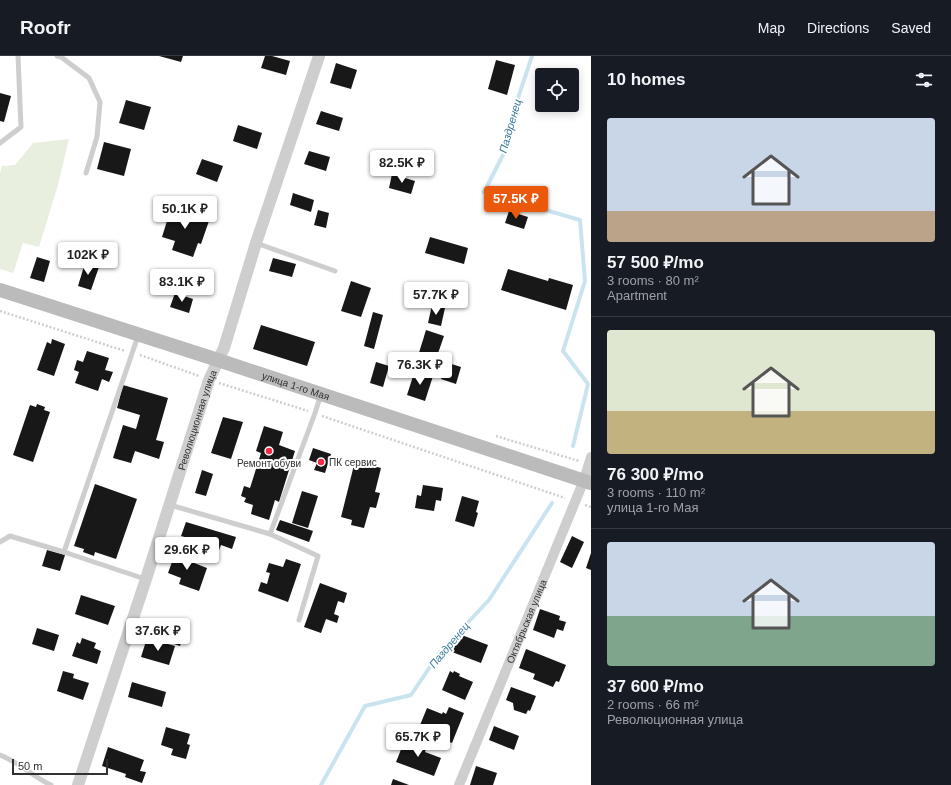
<!DOCTYPE html>
<html lang="en">
<head>
<meta charset="utf-8">
<style>
  :root { --surface:#171b24; --page:#242831; --text:#f1f3f6; --muted:#9ea1a6; --line:#363941; --accent:#ea580c }
  body { margin:0; font-family:Arial,sans-serif; background:var(--page); color:var(--text); height:100vh; display:flex; flex-direction:column; font-size:15px; white-space:nowrap }
  * { box-sizing:border-box; margin:0 }
  p { font-size:13px; color:var(--muted) }
  .icon { flex:none; width:22px; height:22px; fill:none; stroke:currentColor; stroke-width:2; stroke-linecap:round; stroke-linejoin:round }
  .map { position:relative; flex:1; overflow:hidden }
  .sheet { display:flex; flex-direction:column; background:var(--surface); width:360px }
  .sheet>* { flex:none }
  .controls { position:absolute; left:535px; top:12px; display:grid; gap:8px }
  .controls a { display:grid; place-items:center; width:44px; height:44px; border-radius:4px; background:var(--surface); box-shadow:0 2px 10px #0003; font-size:20px }
  .scale { position:absolute; left:12px; bottom:10px; width:96px; box-sizing:border-box; padding-left:4px; border:2px solid #313131; border-top:0; font-size:11px; line-height:14px; white-space:nowrap; color:#313131; -webkit-text-stroke:3px #fff; paint-order:stroke }
  .price { position:absolute; translate:-50% -34px; padding:0 9px; border-radius:4px; background:#fff; color:#222; font-size:13px; line-height:26px; filter:drop-shadow(0 1px 2px #0008) }
  .price::after { content:''; position:absolute; left:50%; top:24px; width:12px; height:9px; margin-left:-6px; background:inherit; clip-path:polygon(0 0,100% 0,50% 100%) }
  .price.current { background:var(--accent); color:#fff }
  ul { padding:0; list-style:none }
  li { display:grid; align-content:center; gap:8px; height:212px; padding:0 16px }
  li+li { border-top:1px solid var(--line) }
  li span { display:grid; place-items:center; height:124px; border-radius:4px; color:#555 }
  li>.icon { margin-inline-start:auto }
  span .icon { width:72px; height:72px; fill:#fffc; stroke-width:1 }
  li b { font-size:17px }
  h2 { display:flex; justify-content:space-between; align-items:center; height:48px; padding:0 16px; font-size:17px }
  header { display:flex; align-items:center; gap:24px; box-sizing:border-box; height:56px; padding:0 20px; background:var(--surface); border-bottom:1px solid var(--line) }
  header strong { font-size:19px }
  nav { display:flex; gap:22px; margin-inline-start:auto; font-size:14px }
  main { display:flex; flex:1; min-height:0 }
  .map>svg:first-child { display:block }
  .green { fill:#e9efdf }
  .lines { fill:none; stroke-linecap:round; stroke-linejoin:round }
  .stream { stroke:#cae4ef; stroke-width:4 }
  .building { fill:#181818 }
  .path { stroke:#cecece; stroke-width:2.5; stroke-dasharray:2 2; stroke-linecap:butt }
  .service { stroke:#cecece; stroke-width:5 }
  .minor { stroke:#cecece; stroke-width:10 }
  .tertiary { stroke:#cecece; stroke-width:12 }
  .secondary { stroke:#bbb; stroke-width:14 }
  .poi-dot { fill:#f22a47; stroke:#fff; stroke-width:1.5 }
  .labels { text-anchor:middle; stroke-width:4; stroke-linejoin:round; paint-order:stroke }
  .street-label { font-size:10px; fill:#313131; stroke:#fff }
  .poi-label { font-size:10px; fill:#313131; stroke:#fff; text-anchor:start }
  .water-label { font-size:11px; font-style:italic; fill:#387b9b; stroke:#fff }
</style>
</head>
<body>
<header>
<strong>Roofr</strong>
<nav><a>Map</a><a>Directions</a><a>Saved</a></nav>
</header>
<main>
<div class="map">
<svg width="591" height="729" viewBox="0 0 591 729">
  <rect width="100%" height="100%" fill="#fff"/>
  <path class="green" d="M69,83l-11,46 -19,62 -16,-4 -10,30 -13,-4v-96l2,-7 13,-1 18,-22z"/>
  <g class="lines">
    <g class="stream">
      <path d="M532,0l-19,57 -10,42 -19,37 96,28 5,61 -22,70 25,33 -15,62"/>
      <path d="M321,729l44,-79 46,-11 29,-43 49,-52 63,-97"/>
    </g>
  </g>
  <g class="building">
    <path d="M159,0h24l-2,6z"/>
    <path d="M265,0h7l18,5 -4,14 -25,-7z"/>
    <path d="M496,4l19,5 -8,30 -19,-6z"/>
    <path d="M336,7l21,7 -6,19 -21,-6z"/>
    <path d="M0,37l11,3 -7,26 -4,-1z"/>
    <path d="M126,44l25,7 -7,23 -25,-7z"/>
    <path d="M321,55l22,7 -4,13 -23,-7z"/>
    <path d="M238,69l24,8 -5,16 -24,-8z"/>
    <path d="M104,86l27,7 -7,27 -27,-7z"/>
    <path d="M309,95l21,6 -4,14 -22,-7z"/>
    <path d="M202,103l21,7 -6,16 -21,-8z"/>
    <path d="M392,118l23,7 -4,13 -22,-6z"/>
    <path d="M293,137l21,7 -3,12 -21,-7z"/>
    <path d="M172,149l38,13 -9,26 -3,-1 -5,14 -21,-7 3,-9 -13,-4z"/>
    <path d="M318,154l11,3 -3,15 -12,-3z"/>
    <path d="M509,155l19,6 -4,12 -19,-6z"/>
    <path d="M430,181l38,11 -4,16 -39,-11z"/>
    <path d="M37,201l13,4 -6,21 -14,-4z"/>
    <path d="M273,202l23,6 -4,13 -23,-6z"/>
    <path d="M85,207l14,4 -8,23 -13,-4z"/>
    <path d="M508,213l40,12 1,-3 24,7 -7,25 -65,-20z"/>
    <path d="M351,225l20,7 -10,29 -20,-6z"/>
    <path d="M175,237l18,6 -4,14 -19,-6z"/>
    <path d="M432,249l13,3 -4,18 -13,-3z"/>
    <path d="M373,256l10,3 -9,34 -10,-3z"/>
    <path d="M261,269l54,17 -8,24 -54,-17z"/>
    <path d="M426,274l18,6 -9,26 -17,-6z"/>
    <path d="M52,283l13,5 -11,32 -17,-6 10,-28 4,2z"/>
    <path d="M87,295l22,7 -4,12 8,2 -4,10 -7,-3 -4,12 -23,-8 4,-11 -5,-2 3,-10 6,2z"/>
    <path d="M376,306l13,4 -6,21 -13,-4z"/>
    <path d="M445,306l16,5 -5,17 -15,-5z"/>
    <path d="M415,314l18,6 -8,25 -18,-6z"/>
    <path d="M123,329l45,13 -12,42 8,2 -5,17 -24,-8 -4,12 -18,-5 10,-33 13,4 4,-14 -23,-7z"/>
    <path d="M37,348l8,3 -1,3 6,2 -17,50 -20,-7 17,-50 6,2z"/>
    <path d="M223,361l20,5 -12,37 -20,-6z"/>
    <path d="M264,370l19,6 -4,13 16,6 -16,51 -4,-2 -6,20 -18,-6 2,-9 -9,-3 2,-4 -5,-2 3,-10 6,2 11,-35 -5,-2z"/>
    <path d="M313,392l18,6 -6,19 -11,-3 3,-7 -8,-3z"/>
    <path d="M355,405l26,7 -6,24 5,1 -4,15 -6,-1 -6,21 -13,-3 1,-5 -11,-3z"/>
    <path d="M202,414l11,4 -7,22 -11,-3z"/>
    <path d="M95,428l42,15 -21,60 -21,-7 -1,4 -11,-4 1,-3 -10,-3z"/>
    <path d="M423,429l20,3 -2,13 -5,-1 -2,11 -19,-3 2,-13 4,1z"/>
    <path d="M302,435l16,5 -10,32 -16,-5z"/>
    <path d="M462,440l17,5 -3,11 2,1 -4,14 -19,-6z"/>
    <path d="M280,464l33,11 -4,11 -33,-12z"/>
    <path d="M186,466l50,15 -4,12 -11,-4 -2,5 -5,-2 -1,4 -20,-6 2,-6 -14,-4z"/>
    <path d="M572,480l12,6 -12,26 -12,-6z"/>
    <path d="M47,494l18,5 -5,16 -18,-5z"/>
    <path d="M176,495l15,5 -2,5 18,7 -8,23 -20,-7 2,-6 -13,-5z"/>
    <path d="M591,497v17l-5,-2z"/>
    <path d="M286,503l15,5 -13,38 -30,-11 3,-9 6,2 3,-11 -4,-1 3,-9 14,4z"/>
    <path d="M320,527l27,10 -3,10 -6,-2 -4,13 5,2 -2,7 -11,-4 -5,14 -17,-6z"/>
    <path d="M81,539l34,11 -7,19 -33,-11z"/>
    <path d="M540,553l20,7 -1,4 7,2 -3,9 -6,-2 -3,9 -21,-8z"/>
    <path d="M152,564l33,11 -5,15 -33,-11z"/>
    <path d="M37,572l22,7 -5,16 -22,-7z"/>
    <path d="M459,578l29,11 -7,18 -29,-11z"/>
    <path d="M82,582l14,5 -2,5 7,3 -4,13 -25,-8 5,-14 3,2z"/>
    <path d="M147,582l28,8 -6,19 -28,-8z"/>
    <path d="M526,593l40,16 -7,17 -3,-1 -3,6 -20,-8 2,-5 -16,-6z"/>
    <path d="M63,615l11,3 -1,4 16,5 -6,17 -26,-9z"/>
    <path d="M450,615l3,2 1,-2 6,3 -1,2 14,6 -8,18 -23,-10z"/>
    <path d="M132,626l34,10 -4,15 -34,-10z"/>
    <path d="M511,631l25,9 -6,15 -2,-1 -2,4 -12,-4 -1,-7 -7,-3z"/>
    <path d="M449,651l15,6 -12,30 -34,-13 9,-22 15,6 1,-2 3,2z"/>
    <path d="M494,670l25,10 -5,14 -25,-10z"/>
    <path d="M166,671l24,7 -3,10 3,1 -4,14 -15,-4 2,-6 -12,-4z"/>
    <path d="M406,681l14,6 -1,4 7,2 -1,3 16,6 -7,18 -38,-14z"/>
    <path d="M108,691l36,13 -4,11 6,1 -4,11 -17,-6 1,-3 -24,-8z"/>
    <path d="M476,710l21,7 -4,12h-23z"/>
    <path d="M393,723l16,6h-18z"/>
  </g>
  <g class="lines">
    <g class="path">
      <path d="M0,255l125,40"/>
      <path d="M140,299l59,21"/>
      <path d="M219,327l89,28"/>
      <path d="M322,360l243,82"/>
      <path d="M496,380l83,25"/>
      <path d="M585,449l6,2"/>
    </g>
    <g class="service">
      <path d="M57,0l4,1 28,21 11,24 -3,35 -11,36"/>
      <path d="M0,87l21,-16 -3,-71"/>
      <path d="M256,187l79,28"/>
      <path d="M138,280l-74,216 81,27"/>
      <path d="M170,449l100,29 48,22 -19,64"/>
      <path d="M270,478l45,-121 6,-19"/>
      <path d="M0,486l10,-6 54,16"/>
      <path d="M0,699c19,7 33,22 51,30"/>
    </g>
    <path class="minor" id="s1" d="M459,729l125,-305 7,-23"/>
    <path class="tertiary" id="s2" d="M78,729l68,-206 63,-199 15,-32 32,-105 63,-187"/>
    <path class="secondary" id="s3" d="M0,234l218,70 373,123"/>
  </g>
  <g class="poi-dot">
    <circle cx="269" cy="395" r="4"/>
    <circle cx="321" cy="406" r="4"/>
  </g>
  <g class="labels">
    <g class="street-label">
      <text dy="4" stroke="none"><textPath href="#s3" startOffset="311">улица 1-го Мая</textPath></text>
      <text dy="4" stroke="none"><textPath href="#s2" startOffset="384">Революционная улица</textPath></text>
      <text dy="4" stroke="none"><textPath href="#s1" startOffset="177">Октябрьская улица</textPath></text>
    </g>
    <g class="poi-label">
      <text x="329" y="410">ПК сервис</text>
      <text x="269" y="411" text-anchor="middle">Ремонт обуви</text>
    </g>
    <g class="water-label">
      <text transform="translate(510 70) rotate(-74)" y="4">Паздренец</text>
      <text transform="translate(449 589) rotate(-50)" y="4">Паздренец</text>
    </g>
  </g>
</svg>
<div class="controls">
<a><svg class="icon" aria-label="locate" viewBox="0 0 24 24"><circle cx="12" cy="12" r="6"/><path d="M12 2v4M12 18v4M2 12h4M18 12h4"/></svg></a>
</div>
<div class="scale">50 m</div>
<b class="price" style="left:402px;top:128px">82.5K ₽</b>
<b class="price current" style="left:516px;top:164px">57.5K ₽</b>
<b class="price" style="left:185px;top:174px">50.1K ₽</b>
<b class="price" style="left:88px;top:220px">102K ₽</b>
<b class="price" style="left:182px;top:247px">83.1K ₽</b>
<b class="price" style="left:436px;top:260px">57.7K ₽</b>
<b class="price" style="left:420px;top:330px">76.3K ₽</b>
<b class="price" style="left:187px;top:515px">29.6K ₽</b>
<b class="price" style="left:158px;top:596px">37.6K ₽</b>
<b class="price" style="left:418px;top:702px">65.7K ₽</b>
</div>
<section class="sheet">
<h2>10 homes<svg class="icon" aria-label="filters" viewBox="0 0 24 24"><path d="M4 7h16M4 17h16"/><circle cx="9" cy="7" r="2"/><circle cx="15" cy="17" r="2"/></svg></h2>
<ul>
<li><span style="background:linear-gradient(#c9d6e8 75%,#b9a48a 0)"><svg class="icon" aria-label="home" viewBox="0 0 24 24"><path d="M3 11l9-7 9 7M6 9v11h12V9"/></svg></span><div><b>57 500 ₽/mo</b><p>3 rooms · 80 m²</p><p>Apartment</p></div></li>
<li><span style="background:linear-gradient(#dfe7d0 65%,#c2b280 0)"><svg class="icon" aria-label="home" viewBox="0 0 24 24"><path d="M3 11l9-7 9 7M6 9v11h12V9"/></svg></span><div><b>76 300 ₽/mo</b><p>3 rooms · 110 m²</p><p>улица 1-го Мая</p></div></li>
<li><span style="background:linear-gradient(#c9d6e8 60%,#7fa58c 0)"><svg class="icon" aria-label="home" viewBox="0 0 24 24"><path d="M3 11l9-7 9 7M6 9v11h12V9"/></svg></span><div><b>37 600 ₽/mo</b><p>2 rooms · 66 m²</p><p>Революционная улица</p></div></li>
</ul>
</section>
</main>
</body>
</html>
